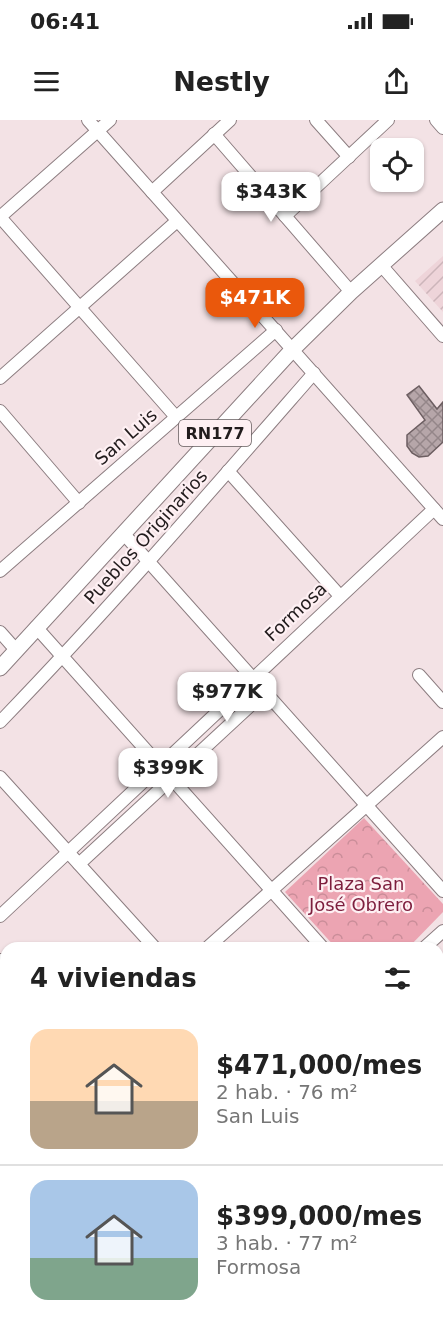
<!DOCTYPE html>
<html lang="es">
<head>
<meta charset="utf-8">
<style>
  :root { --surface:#fff; --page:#f6f6f6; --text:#222; --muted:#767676; --line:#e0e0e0; --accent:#ea580c }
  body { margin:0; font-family:"DejaVu Sans",sans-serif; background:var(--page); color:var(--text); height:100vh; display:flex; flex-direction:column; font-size:22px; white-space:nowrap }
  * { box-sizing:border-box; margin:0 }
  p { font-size:20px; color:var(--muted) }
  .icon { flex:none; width:33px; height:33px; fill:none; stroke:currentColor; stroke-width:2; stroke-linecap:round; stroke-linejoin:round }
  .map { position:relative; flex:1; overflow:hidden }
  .panel { position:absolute; left:0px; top:822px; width:444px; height:386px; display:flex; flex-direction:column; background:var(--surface); border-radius:18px 18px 0 0; box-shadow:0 2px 4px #0004 }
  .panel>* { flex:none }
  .controls { position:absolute; left:370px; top:18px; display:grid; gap:12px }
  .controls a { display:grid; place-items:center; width:54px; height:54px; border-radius:12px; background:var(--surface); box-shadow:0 2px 4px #0004; font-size:30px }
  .price { position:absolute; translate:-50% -51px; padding:0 14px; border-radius:12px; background:#fff; color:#222; font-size:20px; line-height:39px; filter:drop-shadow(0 2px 3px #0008) }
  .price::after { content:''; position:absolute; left:50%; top:36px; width:18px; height:14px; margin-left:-9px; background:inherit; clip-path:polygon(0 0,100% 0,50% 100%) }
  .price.selected { background:var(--accent); color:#fff }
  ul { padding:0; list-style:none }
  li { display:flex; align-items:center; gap:18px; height:150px; padding:0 30px }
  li+li { border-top:2px solid var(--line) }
  li span { display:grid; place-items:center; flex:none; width:168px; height:120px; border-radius:18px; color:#555 }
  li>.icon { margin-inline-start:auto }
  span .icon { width:72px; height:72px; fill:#fffc; stroke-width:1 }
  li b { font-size:26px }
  h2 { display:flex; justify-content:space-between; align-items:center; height:72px; padding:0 30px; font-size:26px }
  .status { display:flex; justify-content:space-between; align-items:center; height:42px; padding:0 30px; background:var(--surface); direction:ltr }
  .status svg { height:16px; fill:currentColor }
  header { display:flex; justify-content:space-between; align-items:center; height:78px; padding:0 30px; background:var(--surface); font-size:27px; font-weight:600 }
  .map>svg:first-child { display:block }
  .industrial { fill:url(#industrial-furrows) }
  .park { fill:url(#park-crowns) }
  .building { fill:url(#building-cross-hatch); stroke:#6c5e61; stroke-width:1.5 }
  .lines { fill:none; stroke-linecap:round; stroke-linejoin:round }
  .minor-casing { stroke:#8c7d80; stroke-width:14 }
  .major-casing { stroke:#8c7d80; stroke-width:17 }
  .minor { stroke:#fff; stroke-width:12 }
  .major { stroke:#fff; stroke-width:15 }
  .rail { stroke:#8e8385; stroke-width:3; stroke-dasharray:9 4.5; stroke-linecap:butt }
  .labels { text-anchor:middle; stroke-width:4.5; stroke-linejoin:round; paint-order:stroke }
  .shield { fill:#fef0f3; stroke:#645c5d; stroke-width:1.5 }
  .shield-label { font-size:16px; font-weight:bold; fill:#221c1d }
  .street-label { font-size:18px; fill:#221c1d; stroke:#fef0f3 }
  .park-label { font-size:18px; fill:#7d1e3d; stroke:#fef0f3 }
</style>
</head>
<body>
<div class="status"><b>06:41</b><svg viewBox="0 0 49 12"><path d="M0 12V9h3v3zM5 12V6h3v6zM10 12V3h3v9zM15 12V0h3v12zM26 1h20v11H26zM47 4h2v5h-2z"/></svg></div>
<header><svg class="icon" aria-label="menu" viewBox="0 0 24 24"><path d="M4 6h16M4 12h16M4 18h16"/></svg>Nestly<svg class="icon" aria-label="share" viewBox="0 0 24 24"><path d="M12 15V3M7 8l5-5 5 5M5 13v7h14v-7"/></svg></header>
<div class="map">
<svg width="443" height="1207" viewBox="0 0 443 1207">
  <defs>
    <pattern id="industrial-furrows" width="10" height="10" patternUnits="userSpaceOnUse" patternTransform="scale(1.5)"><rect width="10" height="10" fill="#eed4d9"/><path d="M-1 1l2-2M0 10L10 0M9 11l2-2" fill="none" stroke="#ccb5ba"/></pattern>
    <pattern id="park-crowns" width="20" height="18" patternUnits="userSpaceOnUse" patternTransform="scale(1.5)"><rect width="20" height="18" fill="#eca4b2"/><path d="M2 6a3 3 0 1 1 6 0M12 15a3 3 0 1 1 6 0" fill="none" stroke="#ca8d99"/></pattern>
    <pattern id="building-cross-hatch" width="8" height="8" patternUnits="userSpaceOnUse" patternTransform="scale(1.5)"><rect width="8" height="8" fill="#b6a6a9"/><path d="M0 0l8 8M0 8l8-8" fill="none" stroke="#948689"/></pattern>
  </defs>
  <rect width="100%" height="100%" fill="#f3e2e5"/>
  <path class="industrial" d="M443,136v56l-28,-31z"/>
  <path class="park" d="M364,698l79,86v8l-35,36h-72l-51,-56z"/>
  <path class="building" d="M419,266l18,23 6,-7v40l-15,14 -9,1 -7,-4 -5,-7v-11l18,-15 -18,-25z"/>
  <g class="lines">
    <defs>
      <g id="minor">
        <path d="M88,0l355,399"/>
        <path d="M316,0l33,37"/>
        <path d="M436,0l7,8"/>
        <path d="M214,14l137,158"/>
        <path d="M152,72l78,-72"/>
        <path d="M285,96l103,-96"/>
        <path d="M0,97l176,200"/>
        <path d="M0,97l110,-97"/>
        <path d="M381,145l62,71"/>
        <path d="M0,258l177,-157"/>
        <path d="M0,291l79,92"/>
        <path d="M228,351l112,125"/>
        <path d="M123,413l320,358"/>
        <path d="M0,451l276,-241"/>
        <path d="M36,507l287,321"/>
        <path d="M0,512l16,18"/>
        <path d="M419,555l24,27"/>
        <path d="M0,602c109,-113 211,-231 314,-349"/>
        <path d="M0,657l155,171"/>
        <path d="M79,744l186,-172"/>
        <path d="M0,796l434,-407"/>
        <path d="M207,828l236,-211"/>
        <path d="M424,828l19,-17"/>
        <path d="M0,840l6,7"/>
        <path d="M0,930l6,6"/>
        <path d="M438,958l5,5"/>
        <path d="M438,1065l5,6"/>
        <path d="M438,1185l5,-4"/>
        <path d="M438,1196l5,6"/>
        <path d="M325,1202l5,5"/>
        <path d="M415,1207l6,-5"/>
      </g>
      <g id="major">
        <path d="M0,548l293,-319 58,-57 92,-82"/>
        <path d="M438,1008l5,-5"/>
        <path d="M216,1207l6,-5"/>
      </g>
    </defs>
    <use href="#minor" class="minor-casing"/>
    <use href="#major" class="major-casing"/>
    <use href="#minor" class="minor"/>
    <use href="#major" class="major"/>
    <g class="rail">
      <path d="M0,872l6,7"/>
      <path d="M292,1202l4,5"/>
    </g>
  </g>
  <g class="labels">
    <rect class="shield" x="179" y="300" width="72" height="26" rx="4.5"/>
    <g class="shield-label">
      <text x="215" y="319">RN177</text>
    </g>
    <g class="street-label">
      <text transform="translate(126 317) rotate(-41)" y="6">San Luis</text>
      <text transform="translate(146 417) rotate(-48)" y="6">Pueblos Originarios</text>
      <text transform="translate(296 492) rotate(-43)" y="6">Formosa</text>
    </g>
    <g class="park-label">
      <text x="361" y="770">Plaza San<tspan x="361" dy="21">José Obrero</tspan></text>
    </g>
  </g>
</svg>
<div class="controls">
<a><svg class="icon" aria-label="locate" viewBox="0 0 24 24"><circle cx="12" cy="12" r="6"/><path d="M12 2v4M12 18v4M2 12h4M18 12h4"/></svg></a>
</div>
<b class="price" style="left:271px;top:103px">$343K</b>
<b class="price selected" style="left:255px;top:209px">$471K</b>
<b class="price" style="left:227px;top:603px">$977K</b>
<b class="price" style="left:168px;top:679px">$399K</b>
<section class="panel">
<h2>4 viviendas<svg class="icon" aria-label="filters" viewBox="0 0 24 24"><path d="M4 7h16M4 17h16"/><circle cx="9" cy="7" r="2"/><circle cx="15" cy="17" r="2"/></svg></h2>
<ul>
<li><span style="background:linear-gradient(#ffd9b3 60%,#b9a48a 0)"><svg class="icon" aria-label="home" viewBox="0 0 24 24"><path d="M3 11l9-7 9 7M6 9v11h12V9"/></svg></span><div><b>$471,000/mes</b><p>2 hab. · 76 m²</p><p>San Luis</p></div></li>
<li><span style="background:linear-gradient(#a9c7e8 65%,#7fa58c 0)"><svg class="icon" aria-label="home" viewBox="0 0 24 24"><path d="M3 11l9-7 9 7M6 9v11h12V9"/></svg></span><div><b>$399,000/mes</b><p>3 hab. · 77 m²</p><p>Formosa</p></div></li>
</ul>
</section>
</div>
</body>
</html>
